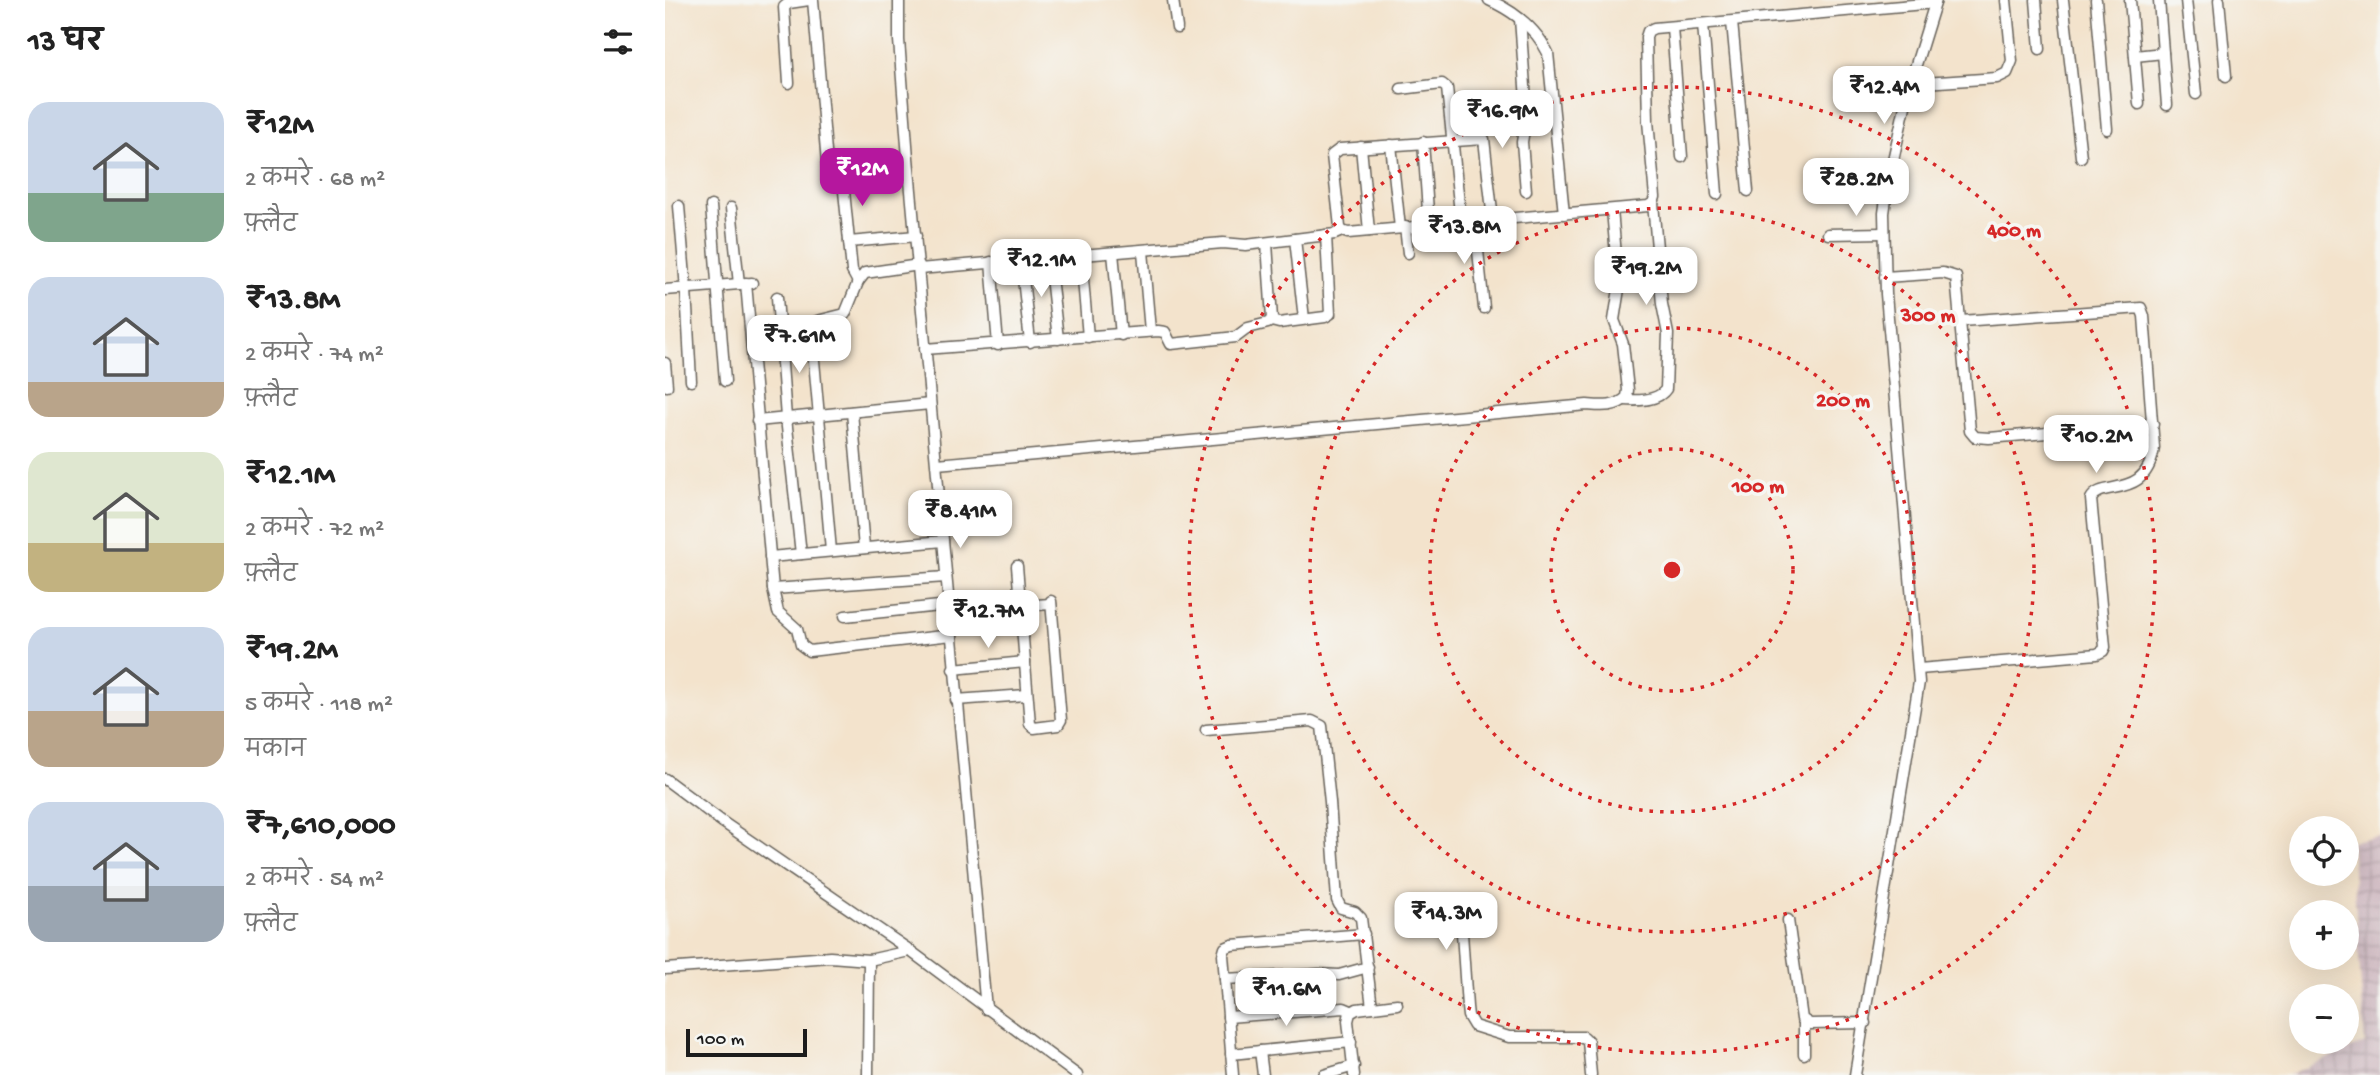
<!DOCTYPE html>
<html lang="hi">
<head>
<meta charset="utf-8">
<style>
  :root { --surface:#fff; --page:#f6f6f6; --text:#222; --muted:#767676; --accent:#b5179e }
  body { margin:0; font-family:"Gochi Hand","Playpen Sans Deva",sans-serif; background:var(--page); color:var(--text); height:100vh; display:flex; flex-direction:column; font-size:26px; white-space:nowrap }
  * { box-sizing:border-box; margin:0 }
  p { font-size:23px; color:var(--muted) }
  .icon { flex:none; width:38px; height:38px; fill:none; stroke:currentColor; stroke-width:2; stroke-linecap:round; stroke-linejoin:round }
  .map { position:relative; flex:1; overflow:hidden }
  .details { display:flex; flex-direction:column; background:var(--surface); width:665px }
  .details>* { flex:none }
  .tools { position:absolute; left:1624px; top:816px; display:grid; gap:14px }
  .tools a { display:grid; place-items:center; width:70px; height:70px; border-radius:50%; background:var(--surface); box-shadow:0 7px 28px #0002; font-size:35px }
  .scale { position:absolute; left:21px; bottom:18px; width:121px; box-sizing:border-box; padding-left:7px; border:4px solid #1c1c1c; border-top:0; font-size:19px; line-height:24px; white-space:nowrap; color:#1c1c1c; -webkit-text-stroke:5px #f6f6f2; paint-order:stroke }
  .price { position:absolute; translate:-50% -60px; padding:0 16px; border-radius:14px; background:#fff; color:#222; font-size:23px; line-height:46px; filter:drop-shadow(0 2px 4px #0008) }
  .price::after { content:''; position:absolute; left:50%; top:42px; width:21px; height:16px; margin-left:-10px; background:inherit; clip-path:polygon(0 0,100% 0,50% 100%) }
  .price.selected { background:var(--accent); color:#fff }
  ul { padding:0; list-style:none }
  li { display:flex; align-items:center; gap:21px; height:175px; padding:0 28px }
  li span { display:grid; place-items:center; flex:none; width:196px; height:140px; border-radius:21px; color:#555 }
  li>.icon { margin-inline-start:auto }
  span .icon { width:84px; height:84px; fill:#fffc; stroke-width:1 }
  li b { font-size:30px }
  h2 { display:flex; justify-content:space-between; align-items:center; height:84px; padding:0 28px; font-size:30px }
  main { display:flex; flex:1; min-height:0 }
  .map>svg:first-child { display:block }
  .industrial { fill:url(#industrial-grid) }
  .lines { fill:none; stroke-linecap:round; stroke-linejoin:round }
  .minor-casing { stroke:#67625a; stroke-width:13 }
  .minor { stroke:#fff; stroke-width:10 }
  .ring { fill:none; stroke:#d62828; stroke-width:3.5; stroke-dasharray:3.5 7 }
  .centre { fill:#d62828; stroke:#f6f6f2; stroke-width:3.5 }
  .ring-label { font-size:21px; text-anchor:middle; font-weight:bold; fill:#d62828; stroke:#f6f6f2; stroke-width:7; stroke-linejoin:round; paint-order:stroke }
</style>
</head>
<body>
<main>
<section class="details">
<h2>13 घर<svg class="icon" aria-label="filters" viewBox="0 0 24 24"><path d="M4 7h16M4 17h16"/><circle cx="9" cy="7" r="2"/><circle cx="15" cy="17" r="2"/></svg></h2>
<ul>
<li><span style="background:linear-gradient(#c9d6e8 65%,#7fa58c 0)"><svg class="icon" aria-label="home" viewBox="0 0 24 24"><path d="M3 11l9-7 9 7M6 9v11h12V9"/></svg></span><div><b>₹12M</b><p>2 कमरे · 68 m²</p><p>फ़्लैट</p></div></li>
<li><span style="background:linear-gradient(#c9d6e8 75%,#b9a48a 0)"><svg class="icon" aria-label="home" viewBox="0 0 24 24"><path d="M3 11l9-7 9 7M6 9v11h12V9"/></svg></span><div><b>₹13.8M</b><p>2 कमरे · 74 m²</p><p>फ़्लैट</p></div></li>
<li><span style="background:linear-gradient(#dfe7d0 65%,#c2b280 0)"><svg class="icon" aria-label="home" viewBox="0 0 24 24"><path d="M3 11l9-7 9 7M6 9v11h12V9"/></svg></span><div><b>₹12.1M</b><p>2 कमरे · 72 m²</p><p>फ़्लैट</p></div></li>
<li><span style="background:linear-gradient(#c9d6e8 60%,#b9a48a 0)"><svg class="icon" aria-label="home" viewBox="0 0 24 24"><path d="M3 11l9-7 9 7M6 9v11h12V9"/></svg></span><div><b>₹19.2M</b><p>5 कमरे · 118 m²</p><p>मकान</p></div></li>
<li><span style="background:linear-gradient(#c9d6e8 60%,#9aa5b1 0)"><svg class="icon" aria-label="home" viewBox="0 0 24 24"><path d="M3 11l9-7 9 7M6 9v11h12V9"/></svg></span><div><b>₹7,610,000</b><p>2 कमरे · 54 m²</p><p>फ़्लैट</p></div></li>
</ul>
</section>
<div class="map">
<svg width="1715" height="1075" viewBox="0 0 1715 1075">
  <defs>
    <pattern id="industrial-grid" width="8" height="8" patternUnits="userSpaceOnUse" patternTransform="scale(1.75)"><rect width="8" height="8" fill="#d2bec5"/><path d="M0 4h8M4 0v8" fill="none" stroke="#b4a3a9"/></pattern>
  </defs>
  <rect width="100%" height="100%" fill="#f6f6f2"/>
  <filter id="ink" filterUnits="userSpaceOnUse"><feTurbulence type="fractalNoise" baseFrequency=".0143" numOctaves="2"/><feDisplacementMap in="SourceGraphic" scale="14" xChannelSelector="R" yChannelSelector="G"/><feConvolveMatrix kernelMatrix="1 2 1 2 8 2 1 2 1" color-interpolation-filters="sRGB"/></filter>
  <filter id="wash" filterUnits="userSpaceOnUse"><feTurbulence type="fractalNoise" baseFrequency=".00686" numOctaves="4" result="noise"/><feDisplacementMap in="SourceGraphic" scale="28" xChannelSelector="R" yChannelSelector="G"/><feGaussianBlur stdDeviation="1.57" result="paint"/><feColorMatrix in="noise" values="0 0 0 0 0 0 0 0 0 0 0 0 0 0 0 0 0 1.4 0 .05"/><feComposite in="paint" operator="in"/></filter>
  <g filter="url(#wash)">
    <rect width="100%" height="100%" fill="#f3e3cc"/>
    <path class="industrial" d="M1715,837v238h-92l77,-32 -14,-202z"/>
  </g>
  <g filter="url(#ink)">
    <g class="lines">
      <defs>
        <g id="minor">
          <path d="M148,0l15,175 1,3h11l3,3 9,90 6,11"/>
          <path d="M234,0v40l9,118 78,851"/>
          <path d="M508,0l4,28"/>
          <path d="M824,0c24,11 47,28 59,53l16,161"/>
          <path d="M1371,0l4,49"/>
          <path d="M1398,0l18,157"/>
          <path d="M1431,0l11,129"/>
          <path d="M1465,0l9,104"/>
          <path d="M1494,0l8,105"/>
          <path d="M1521,0l10,94"/>
          <path d="M1554,0l7,76"/>
          <path d="M855,19l7,94 -5,29 4,49"/>
          <path d="M1067,22l16,169"/>
          <path d="M1038,24l14,170"/>
          <path d="M1007,27l10,130"/>
          <path d="M1470,56l28,-3"/>
          <path d="M124,83l-5,-76 5,-4 20,-3"/>
          <path d="M1245,84l87,-6 10,-5 5,-12 -6,-61"/>
          <path d="M736,89l41,-5 5,4 14,135"/>
          <path d="M758,142l6,83"/>
          <path d="M726,145l9,83"/>
          <path d="M696,147l8,84"/>
          <path d="M14,206l7,83 5,92"/>
          <path d="M46,206l14,175"/>
          <path d="M66,208l8,76"/>
          <path d="M828,220l-9,-81 -144,10 -8,6 8,72 2,4 6,2 300,-27 5,-3 2,-6 -7,-76 -2,-84 2,-6 6,-3 281,-25"/>
          <path d="M810,222l9,86"/>
          <path d="M740,227l3,26"/>
          <path d="M1163,234l56,-1"/>
          <path d="M630,239l9,80"/>
          <path d="M184,242l67,-6"/>
          <path d="M478,251l7,80"/>
          <path d="M448,253l8,82"/>
          <path d="M416,256l7,81"/>
          <path d="M384,259l9,80"/>
          <path d="M356,260l9,82"/>
          <path d="M326,262l7,83"/>
          <path d="M254,269l304,-26 23,2 89,-11 7,-3"/>
          <path d="M1220,277l58,-4 13,4 14,154 5,6 14,1 164,-14"/>
          <path d="M81,283l27,306 5,23 19,17 4,16 8,6 143,-16"/>
          <path d="M0,290l87,-7"/>
          <path d="M112,297l9,121 15,136"/>
          <path d="M606,321l8,2 46,-6 5,-3 -4,-79"/>
          <path d="M260,349l233,-18 7,1 6,12 65,-7 12,-9 20,-5 4,-4 -5,-76"/>
          <path d="M0,363l2,23"/>
          <path d="M960,400c14,1 33,1 41,-11l2,-55 -6,-30 -9,-101"/>
          <path d="M187,412l12,136"/>
          <path d="M92,421l173,-17"/>
          <path d="M272,464l650,-59c14,1 29,3 40,-8l1,-7 -5,-46 -9,-24 5,-31 -7,-79"/>
          <path d="M166,551l-20,-224 6,-6 28,-7 13,-32 7,-9 54,-8"/>
          <path d="M105,557l173,-16"/>
          <path d="M352,566l13,158 4,4 24,-3 3,-5 -10,-119"/>
          <path d="M108,589l173,-12"/>
          <path d="M355,606l31,-2"/>
          <path d="M180,616l104,-11"/>
          <path d="M288,669l72,-7"/>
          <path d="M1254,669l178,-15 6,-3 2,-4 -14,-148c10,-20 55,2 63,-51l-10,-132 -3,-8 -180,13"/>
          <path d="M291,700l71,-5"/>
          <path d="M541,730l106,-9 10,5 8,76 7,98 4,8 14,4 6,6 11,89"/>
          <path d="M0,779l59,44 181,124 172,128"/>
          <path d="M795,903l7,104 1,9 6,10 35,11h75l4,4 3,34"/>
          <path d="M1123,920l14,99 8,5 55,-1"/>
          <path d="M0,969l165,-12 39,3"/>
          <path d="M560,979l94,-5 20,1 29,-8"/>
          <path d="M563,1017l116,-9 7,3"/>
          <path d="M1139,1021v33"/>
          <path d="M595,1051l3,24"/>
          <path d="M566,1054l120,-12"/>
          <path d="M203,1075l1,-115 40,-9"/>
          <path d="M568,1075l-10,-120 2,-7 7,-3 132,-11"/>
          <path d="M659,1075l30,-9"/>
          <path d="M689,1075l-6,-54 2,-8 7,-4 40,-5"/>
          <path d="M1190,1075l64,-393 -33,-388 -2,-81 5,-35 21,-94 26,-84"/>
        </g>
      </defs>
      <use href="#minor" class="minor-casing"/>
      <use href="#minor" class="minor"/>
    </g>
  </g>
  <g class="ring">
    <circle cx="1007" cy="570" r="121"/>
    <circle cx="1007" cy="570" r="242"/>
    <circle cx="1007" cy="570" r="362"/>
    <circle cx="1007" cy="570" r="483"/>
  </g>
  <circle cx="1007" cy="570" r="10" class="centre"/>
  <g class="ring-label">
    <text x="1349" y="236">400 m</text>
    <text x="1263" y="321">300 m</text>
    <text x="1178" y="406">200 m</text>
    <text x="1093" y="492">100 m</text>
  </g>
</svg>
<div class="tools">
<a><svg class="icon" aria-label="locate" viewBox="0 0 24 24"><circle cx="12" cy="12" r="6"/><path d="M12 2v4M12 18v4M2 12h4M18 12h4"/></svg></a>
<a>+</a>
<a>−</a>
</div>
<div class="scale">100 m</div>
<b class="price" style="left:1219px;top:126px">₹12.4M</b>
<b class="price" style="left:837px;top:150px">₹16.9M</b>
<b class="price selected" style="left:197px;top:208px">₹12M</b>
<b class="price" style="left:1191px;top:218px">₹28.2M</b>
<b class="price" style="left:799px;top:266px">₹13.8M</b>
<b class="price" style="left:376px;top:299px">₹12.1M</b>
<b class="price" style="left:981px;top:307px">₹19.2M</b>
<b class="price" style="left:134px;top:375px">₹7.61M</b>
<b class="price" style="left:1431px;top:475px">₹10.2M</b>
<b class="price" style="left:295px;top:550px">₹8.41M</b>
<b class="price" style="left:323px;top:650px">₹12.7M</b>
<b class="price" style="left:781px;top:952px">₹14.3M</b>
<b class="price" style="left:621px;top:1028px">₹11.6M</b>
</div>
</main>
</body>
</html>
